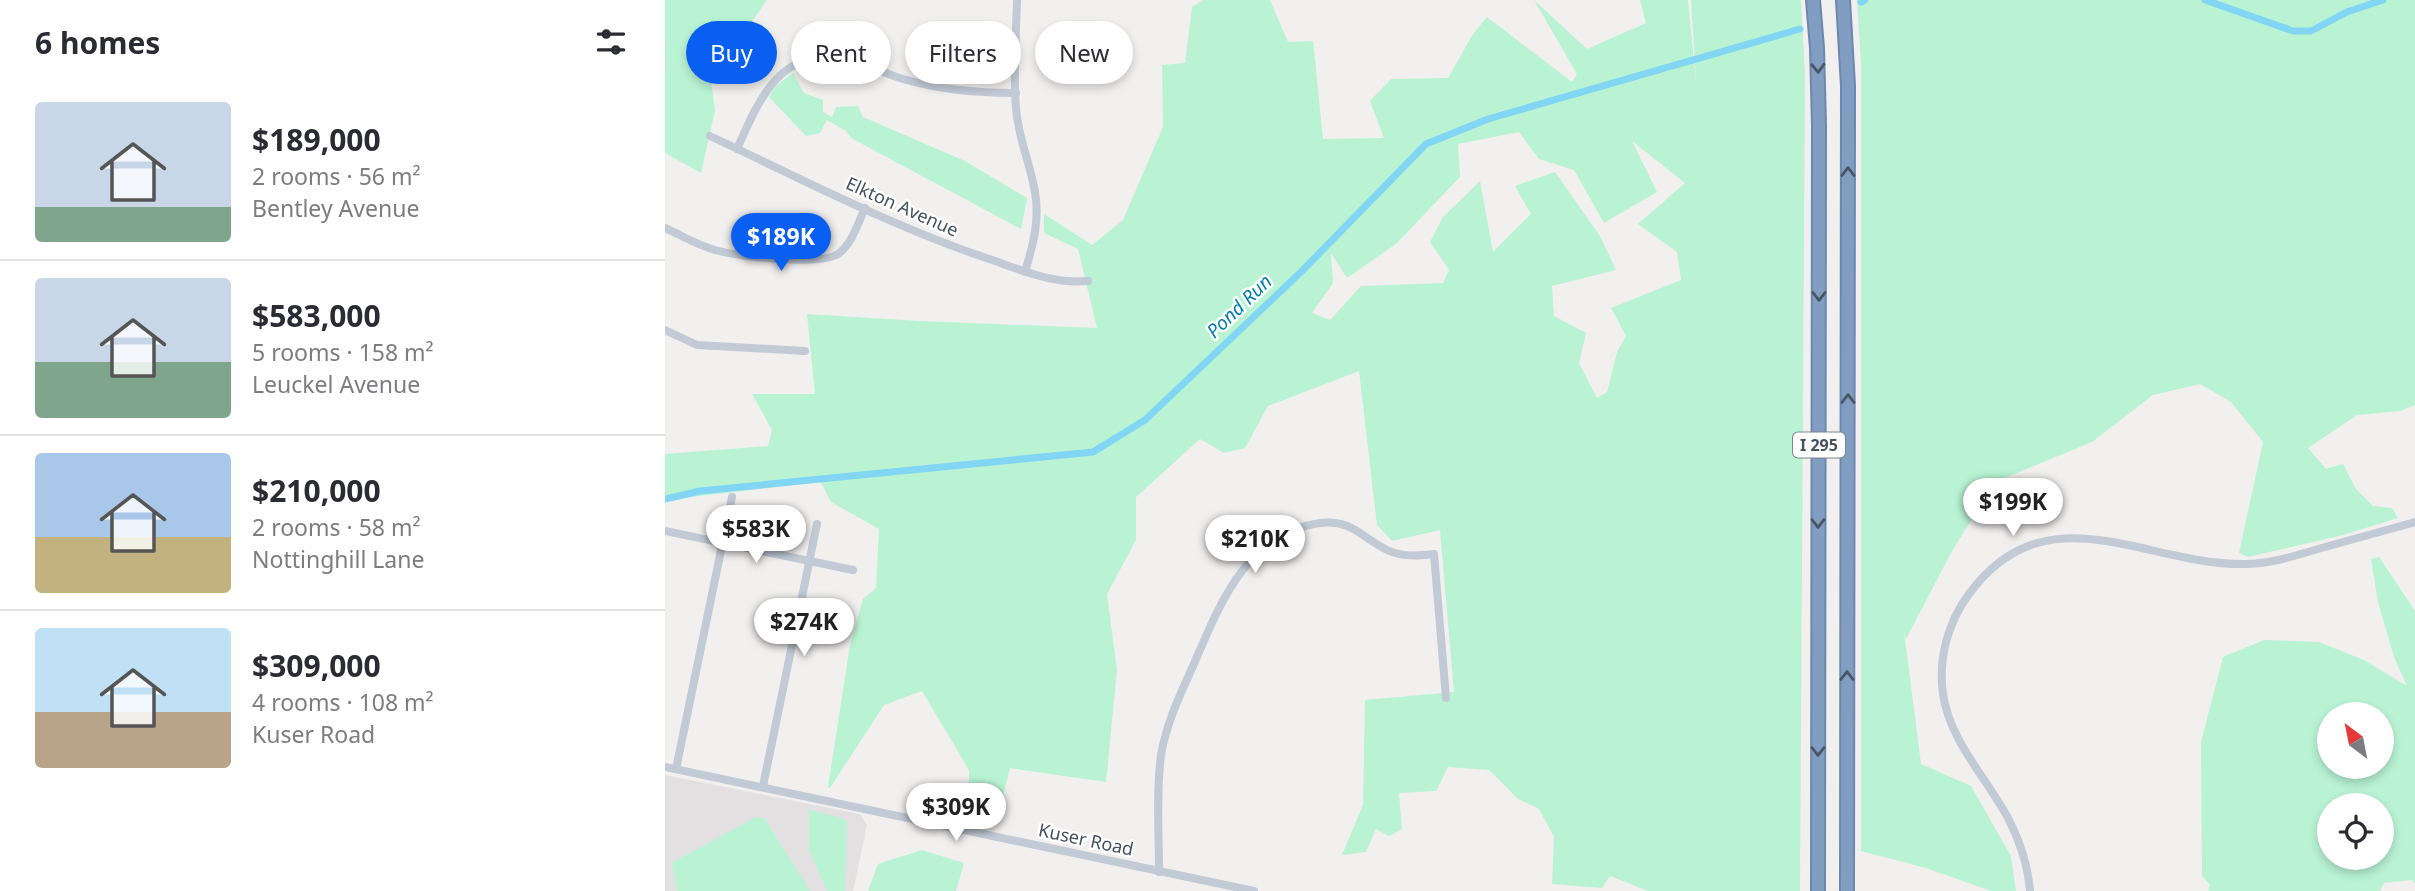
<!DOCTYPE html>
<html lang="en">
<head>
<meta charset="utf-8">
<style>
  :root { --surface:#fff; --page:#f2f2f3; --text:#2b2b33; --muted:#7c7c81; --line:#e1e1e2; --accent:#095ff2 }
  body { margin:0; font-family:"Noto Sans",sans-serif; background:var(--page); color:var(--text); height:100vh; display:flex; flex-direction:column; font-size:26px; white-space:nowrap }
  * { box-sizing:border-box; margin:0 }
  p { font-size:23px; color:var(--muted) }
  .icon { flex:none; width:38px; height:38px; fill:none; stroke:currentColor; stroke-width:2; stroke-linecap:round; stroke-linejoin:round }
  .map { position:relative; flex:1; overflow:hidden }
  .sheet { display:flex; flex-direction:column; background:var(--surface); width:665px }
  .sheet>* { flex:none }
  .hud { position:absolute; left:21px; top:21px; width:665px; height:63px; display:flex; gap:14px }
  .needle { width:46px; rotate:328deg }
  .buttons { position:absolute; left:1652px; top:702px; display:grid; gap:14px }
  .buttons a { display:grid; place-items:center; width:77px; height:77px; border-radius:50%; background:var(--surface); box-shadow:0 4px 10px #0003; font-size:35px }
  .price { position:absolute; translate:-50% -60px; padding:0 16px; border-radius:24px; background:#fff; color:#222; font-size:23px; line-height:46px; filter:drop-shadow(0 2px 4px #0008) }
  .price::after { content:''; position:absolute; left:50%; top:42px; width:21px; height:16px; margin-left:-10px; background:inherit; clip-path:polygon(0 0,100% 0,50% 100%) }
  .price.active { background:var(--accent); color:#fff }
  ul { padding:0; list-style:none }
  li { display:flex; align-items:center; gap:21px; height:175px; padding:0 35px }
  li+li { border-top:2px solid var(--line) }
  li span { display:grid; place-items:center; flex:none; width:196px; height:140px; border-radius:7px; color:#555 }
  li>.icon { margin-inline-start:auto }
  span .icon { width:84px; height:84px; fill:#fffc; stroke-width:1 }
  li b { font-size:30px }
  h2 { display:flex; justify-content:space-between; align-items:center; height:84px; padding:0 35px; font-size:30px }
  .chip { padding:0 24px; border-radius:32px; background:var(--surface); box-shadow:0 4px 10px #0003; font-size:24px; line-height:63px }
  .chip.active { background:var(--accent); color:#fff }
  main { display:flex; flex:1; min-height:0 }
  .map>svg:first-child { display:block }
  .education { fill:#e3e0e1 }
  .green { fill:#b9f3d4; fill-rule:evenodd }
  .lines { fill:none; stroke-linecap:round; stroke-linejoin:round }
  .canal { stroke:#83d5f4; stroke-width:7 }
  .highway-casing { stroke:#6d88ae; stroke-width:16 }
  .minor { stroke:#c1cad5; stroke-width:8 }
  .highway { stroke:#829dc2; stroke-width:12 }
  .oneway { stroke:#485563 }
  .labels { text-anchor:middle; stroke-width:5; stroke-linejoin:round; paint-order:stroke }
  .shield { fill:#fff; stroke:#7d858e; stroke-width:2 }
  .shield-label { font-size:16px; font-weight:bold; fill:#45515e }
  .street-label { font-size:18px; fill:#45515e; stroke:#fff }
  .water-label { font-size:19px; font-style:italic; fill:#017eaf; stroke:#fff }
</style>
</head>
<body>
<main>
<section class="sheet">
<h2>6 homes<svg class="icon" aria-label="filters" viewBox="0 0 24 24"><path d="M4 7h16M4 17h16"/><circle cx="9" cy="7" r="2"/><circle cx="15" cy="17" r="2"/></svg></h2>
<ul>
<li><span style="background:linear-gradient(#c9d6e8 75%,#7fa58c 0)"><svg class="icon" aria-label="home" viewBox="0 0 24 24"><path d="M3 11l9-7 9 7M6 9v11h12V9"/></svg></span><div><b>$189,000</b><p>2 rooms · 56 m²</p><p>Bentley Avenue</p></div></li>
<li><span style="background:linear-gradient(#c9d6e8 60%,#7fa58c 0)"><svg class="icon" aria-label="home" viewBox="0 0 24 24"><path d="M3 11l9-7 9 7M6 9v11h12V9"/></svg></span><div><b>$583,000</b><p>5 rooms · 158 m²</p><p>Leuckel Avenue</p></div></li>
<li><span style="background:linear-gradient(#a9c7e8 60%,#c2b280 0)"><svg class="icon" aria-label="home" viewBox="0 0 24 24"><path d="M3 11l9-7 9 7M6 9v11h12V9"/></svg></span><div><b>$210,000</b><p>2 rooms · 58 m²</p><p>Nottinghill Lane</p></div></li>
<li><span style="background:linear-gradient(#bfe0f5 60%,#b9a48a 0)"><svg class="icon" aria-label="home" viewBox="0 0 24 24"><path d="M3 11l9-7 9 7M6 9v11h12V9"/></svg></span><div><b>$309,000</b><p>4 rooms · 108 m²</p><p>Kuser Road</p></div></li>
</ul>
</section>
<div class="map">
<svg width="1750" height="891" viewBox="0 0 1750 891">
  <rect width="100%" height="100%" fill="#f2efef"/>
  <path class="education" d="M0,775l195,39 7,11 -14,66h-188z"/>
  <g class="green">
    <path d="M0,0h102l-56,80 4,30 -14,63 -36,-20z"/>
    <path d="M538,0h67l18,42 25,-1 10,98 61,-1 -14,-37 21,-22 57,-1 25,-44 14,-17 85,65 5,-8 -43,-74 53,49 59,-26 -6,-23h48l8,82 -5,-82h110l4,74 -5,817h-152l-38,-15 -8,12 -50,-4 2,-47 -15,-28 -21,-10 -29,-29 -41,-3 -12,24 -37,2 3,36 -13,7 -13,-7 -10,23 -24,3 21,-50 2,-105 89,-8 -14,-162 -48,11 -15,-16 -18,-154 -91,35 -23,42 -21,5 -24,-14 -64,58v43l-29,54 10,76 -11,112 -96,-14 -14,56 -27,-6v-48l-47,-79 -38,14 -54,83 -2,-1 22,-142 13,-46 13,-11 3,-59 -48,-27 -10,-20 -156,18v-46l103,-8 4,-16 -20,-36h63l-8,-80 113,7 177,7 -19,-79 -34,-16v-19l48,31 31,-25 40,-93 -1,-62 23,-2 7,-56zM854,132l20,27 35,11 30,53 53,-31 -25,-51 53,42 -47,41 39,28 4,28 -70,28 15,28 -9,16 -10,40 -10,6 -18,-35 7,-30 -32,-17 -2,-30 64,-16 -16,-34 -45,-64 -40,14 16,28 -38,38 -13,-71 -37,36 -13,25 19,28 -6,13 -82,3 -31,34 -18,-7 21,-30 -2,-30 16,25 49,-34 64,-67 -2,-33z"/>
    <path d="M1192,0h558v405l-15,6 -43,4 -49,33 18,21 17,-5 13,25 17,17 19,2 6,10 -55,17 -95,22 -9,-4 24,-111 -32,-40 -31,-18 -47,11 -61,47 -97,40 -43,69 -46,88 -2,-8 17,133 50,22 40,70 5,35h-25l-65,-23 -65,-17v-787z"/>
    <path d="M128,73l11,20 19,7v12l9,5 4,-10 22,-1 5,11 102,44 62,37 -6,31 -170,-91 -5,-7 -19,-11 -7,13 -14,3 -37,-39 7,-11z"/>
    <path d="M1714,557l36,54v273l-3,-4 -28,3 -4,8h-172l2,-6 -8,-9 -1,-134 22,-85 41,-17 55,2 45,18 43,26 -13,-29 -16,-55 -7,-43zM1664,714h53v52h-53zM1664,805h53v53h-53z"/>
    <path d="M144,809l38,11 -2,71h-18l-18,-41z"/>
    <path d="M91,817l9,2 45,72h-133l-5,-28z"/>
    <path d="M257,850l42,13 -8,28h-88l10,-27z"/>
  </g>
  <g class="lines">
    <g class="canal">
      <path d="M1540,0l88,31h18l36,-19 36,-12"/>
      <path d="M1196,2l4,-2"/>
      <path d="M0,499l35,-8 393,-39 52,-32 157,-149 124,-127 62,-25 312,-90"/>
    </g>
    <defs>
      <g id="highway">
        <path d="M1148,0l4,48 2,77 -1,766"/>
        <path d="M1178,0l5,86 -1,805"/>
      </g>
    </defs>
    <use href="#highway" class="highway-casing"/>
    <g class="minor">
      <path d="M352,0c-1,36 -4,72 -1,108 2,29 14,55 19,84 5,28 -2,53 -10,80"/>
      <path d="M45,136c94,44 187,93 285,125 31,11 60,23 93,20"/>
      <path d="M72,149c22,-49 43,-104 110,-89 19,4 37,13 56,19 37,11 74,14 113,14"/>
      <path d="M0,228c16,7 32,17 50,22 22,6 105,16 123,4 14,-10 20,-31 27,-46"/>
      <path d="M0,330l32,15 108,6"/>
      <path d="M0,531l188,39"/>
      <path d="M0,767l589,124"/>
      <path d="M11,769l56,-272"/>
      <path d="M98,786l54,-262"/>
      <path d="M494,872c0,-38 -3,-79 2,-117 5,-31 19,-60 32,-89 26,-60 53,-133 127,-143 32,-4 42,15 67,27 15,7 31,6 47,4l12,144"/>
      <path d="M1365,891c-2,-25 -10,-49 -21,-71 -22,-42 -59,-78 -66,-126 -5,-35 5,-72 26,-100 77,-106 178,-28 276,-30 25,0 49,-8 73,-15 32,-9 65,-18 97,-27"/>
    </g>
    <use href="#highway" class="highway"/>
  </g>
  <defs><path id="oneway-chevron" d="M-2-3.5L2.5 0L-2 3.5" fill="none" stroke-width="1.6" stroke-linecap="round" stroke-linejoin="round" transform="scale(1.75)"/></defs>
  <g class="oneway">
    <use href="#oneway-chevron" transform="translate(1153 68) rotate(88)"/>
    <use href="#oneway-chevron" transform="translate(1183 172) rotate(-90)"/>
    <use href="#oneway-chevron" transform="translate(1154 296) rotate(90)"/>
    <use href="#oneway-chevron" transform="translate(1183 399) rotate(-90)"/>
    <use href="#oneway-chevron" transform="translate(1153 523) rotate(90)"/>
    <use href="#oneway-chevron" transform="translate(1182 676) rotate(-90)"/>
    <use href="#oneway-chevron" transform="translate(1153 751) rotate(90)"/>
  </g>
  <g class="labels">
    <rect class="shield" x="1128" y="432.5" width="52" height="25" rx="5"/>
    <g class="shield-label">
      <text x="1154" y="451">I 295</text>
    </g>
    <g class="street-label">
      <text transform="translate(237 207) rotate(24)" y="6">Elkton Avenue</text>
      <text transform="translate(421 840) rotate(12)" y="6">Kuser Road</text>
    </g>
    <g class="water-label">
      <text transform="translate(574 306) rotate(-44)" y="7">Pond Run</text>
    </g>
  </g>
</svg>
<div class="buttons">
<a><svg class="needle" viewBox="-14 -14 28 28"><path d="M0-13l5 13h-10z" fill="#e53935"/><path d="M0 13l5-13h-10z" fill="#7c7c81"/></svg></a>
<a><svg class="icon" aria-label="locate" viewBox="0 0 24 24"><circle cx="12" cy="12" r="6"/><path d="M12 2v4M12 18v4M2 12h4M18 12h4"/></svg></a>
</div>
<b class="price active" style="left:116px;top:273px">$189K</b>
<b class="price" style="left:1348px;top:538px">$199K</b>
<b class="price" style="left:91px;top:565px">$583K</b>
<b class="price" style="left:590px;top:575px">$210K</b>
<b class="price" style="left:139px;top:658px">$274K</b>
<b class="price" style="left:291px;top:843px">$309K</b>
<div class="hud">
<a class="chip active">Buy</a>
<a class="chip">Rent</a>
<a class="chip">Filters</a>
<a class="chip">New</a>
</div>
</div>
</main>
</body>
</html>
